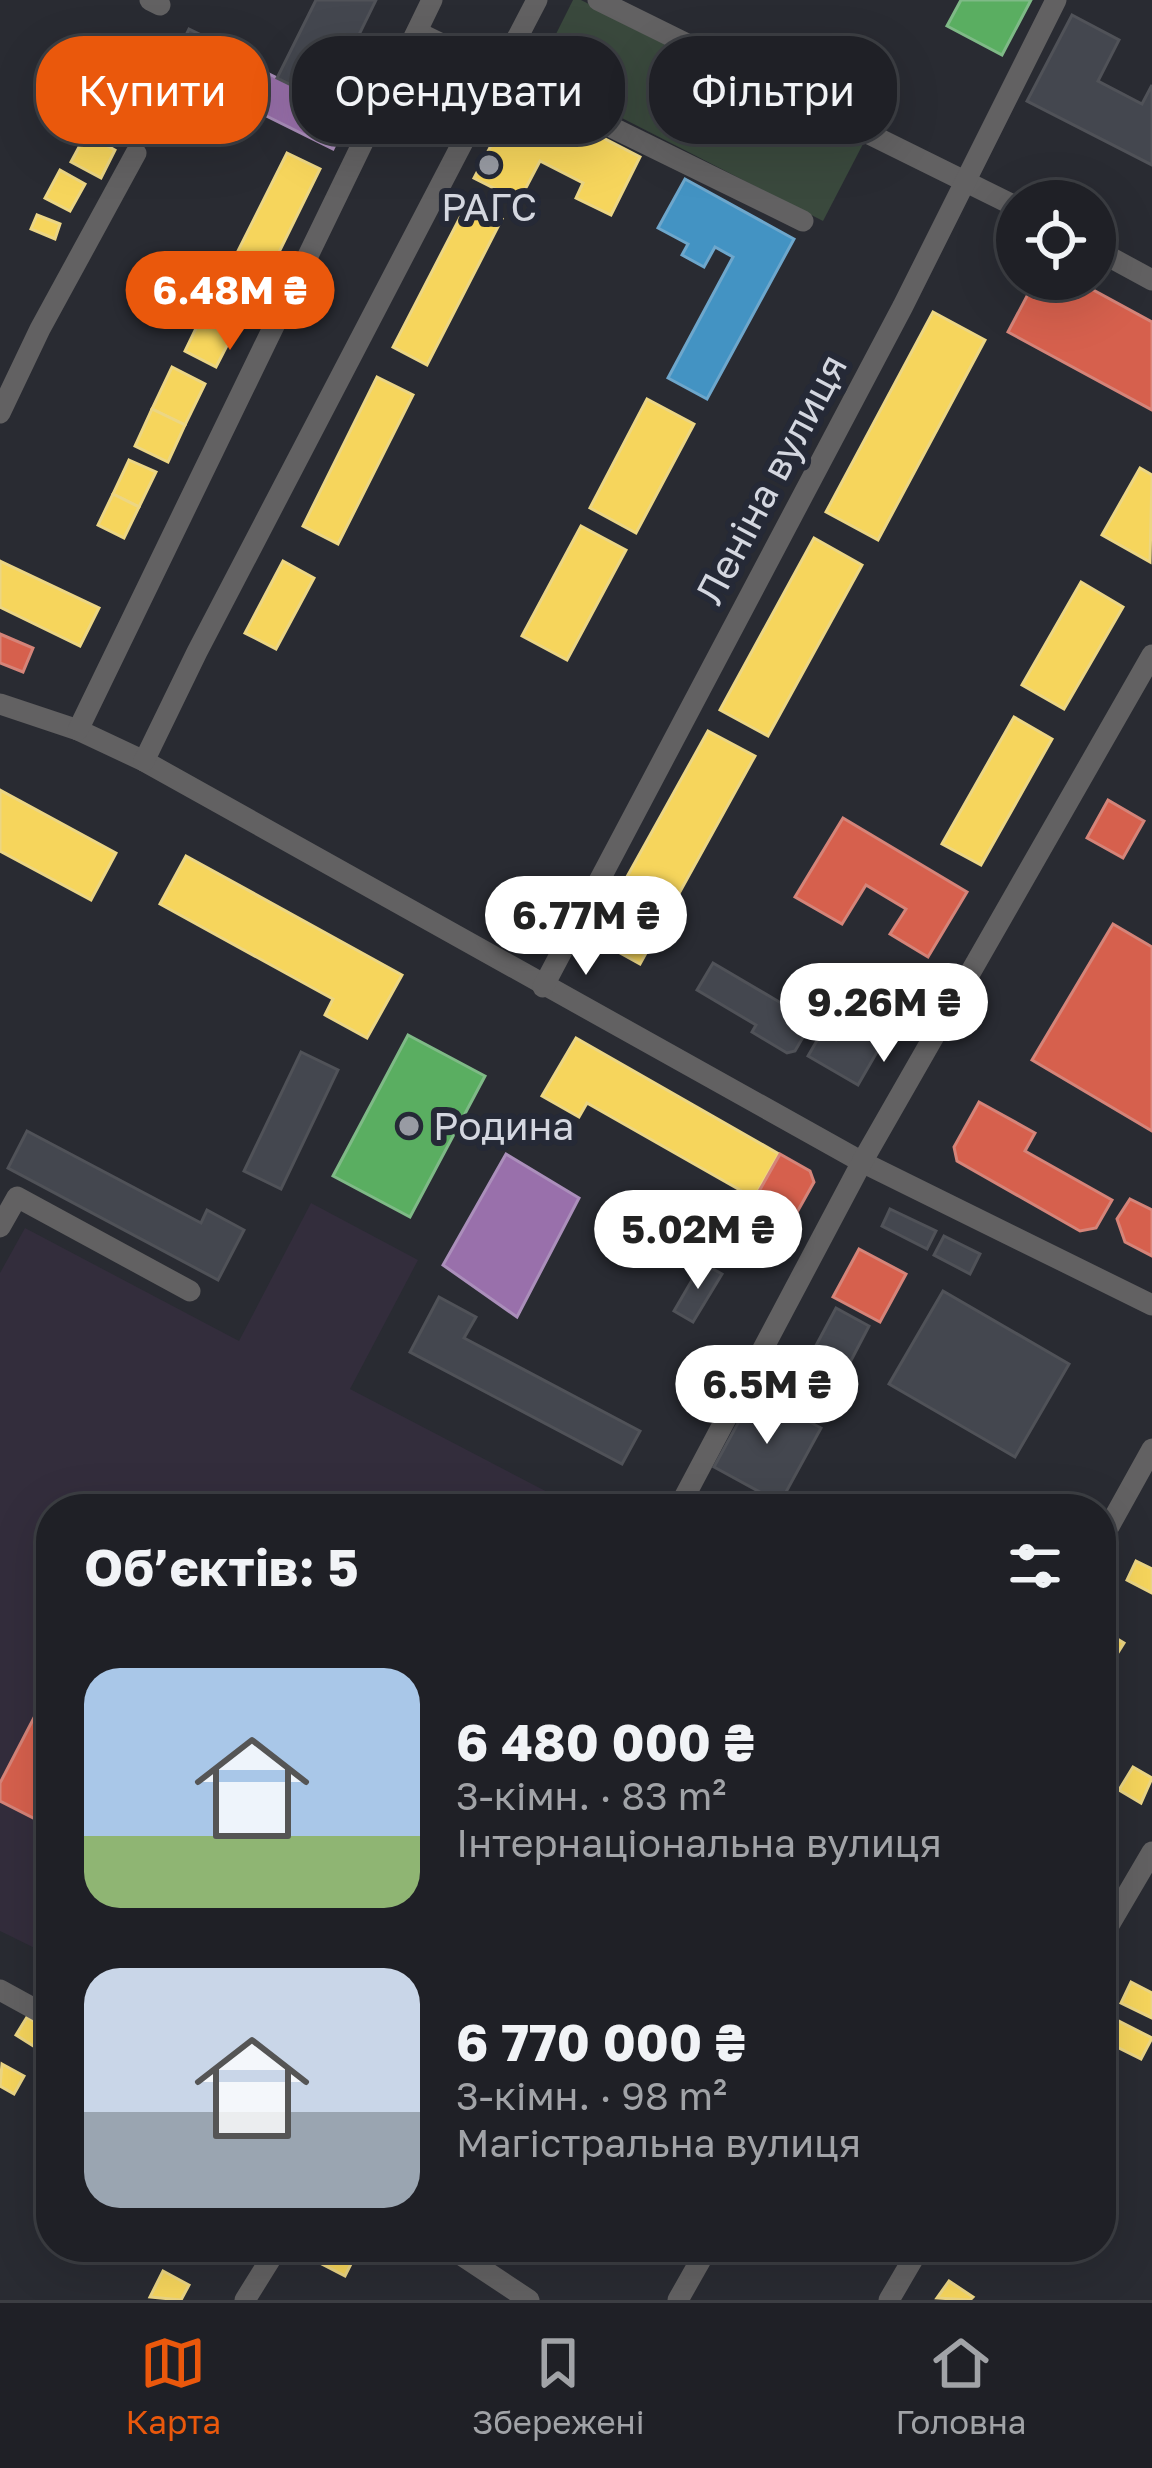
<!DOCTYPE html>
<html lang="uk">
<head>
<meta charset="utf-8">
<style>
  :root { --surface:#1f2026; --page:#2c2d32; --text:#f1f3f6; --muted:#a1a3a7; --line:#3c3e43; --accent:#ea580c }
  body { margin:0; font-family:"Golos Text",sans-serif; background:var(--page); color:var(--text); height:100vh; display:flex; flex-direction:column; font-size:45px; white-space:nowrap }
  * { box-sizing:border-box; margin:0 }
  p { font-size:39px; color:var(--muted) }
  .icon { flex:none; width:66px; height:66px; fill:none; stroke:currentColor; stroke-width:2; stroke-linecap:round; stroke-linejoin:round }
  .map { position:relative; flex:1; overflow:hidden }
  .sheet { position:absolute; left:36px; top:1494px; width:1080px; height:768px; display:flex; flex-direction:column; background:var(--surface); border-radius:48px; box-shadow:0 12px 48px #0002,0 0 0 3px var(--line) }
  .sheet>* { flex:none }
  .guide { position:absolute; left:36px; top:36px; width:1080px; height:108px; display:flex; gap:24px }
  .fabs { position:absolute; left:996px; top:180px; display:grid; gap:24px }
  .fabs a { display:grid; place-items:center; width:120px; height:120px; border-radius:50%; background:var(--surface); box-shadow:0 12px 48px #0002,0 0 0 3px var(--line); font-size:60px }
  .price { position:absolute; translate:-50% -102px; padding:0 27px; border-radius:42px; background:#fff; color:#222; font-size:39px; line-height:78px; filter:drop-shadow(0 3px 6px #0008) }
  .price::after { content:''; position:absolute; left:50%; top:72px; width:36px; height:27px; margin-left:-18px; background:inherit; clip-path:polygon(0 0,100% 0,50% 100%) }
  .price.selected { background:var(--accent); color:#fff }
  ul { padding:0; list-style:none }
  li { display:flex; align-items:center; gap:36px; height:300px; padding:0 48px }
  li span { display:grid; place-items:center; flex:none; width:336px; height:240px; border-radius:36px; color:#555 }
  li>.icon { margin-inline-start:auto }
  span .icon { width:144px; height:144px; fill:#fffc; stroke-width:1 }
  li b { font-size:51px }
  h2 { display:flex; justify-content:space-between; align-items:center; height:144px; padding:0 48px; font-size:51px }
  .pill { padding:0 42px; border-radius:48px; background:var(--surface); box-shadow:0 12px 48px #0002,0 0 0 3px var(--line); font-size:42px; line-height:108px }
  .pill.selected { background:var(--accent); color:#fff }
  .menu { display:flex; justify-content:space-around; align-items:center; height:168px; border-top:3px solid var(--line); background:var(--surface); font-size:33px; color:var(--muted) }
  .menu a { display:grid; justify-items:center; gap:6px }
  .menu .selected { color:var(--accent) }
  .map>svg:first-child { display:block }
  .commercial { fill:#332d3c }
  .green { fill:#3a493d }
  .homes { fill:#f6d55c; stroke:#ecd684; stroke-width:3 }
  .shops { fill:#d6604d; stroke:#d58479; stroke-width:3 }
  .offices { fill:#9970ab; stroke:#ab8fbb; stroke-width:3 }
  .schools { fill:#4393c3; stroke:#6ea7cc; stroke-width:3 }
  .public { fill:#5aae61; stroke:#7fba87; stroke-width:3 }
  .building { fill:#44474f; stroke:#505258; stroke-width:3 }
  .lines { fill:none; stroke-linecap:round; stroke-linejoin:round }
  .minor { stroke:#626162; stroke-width:21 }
  .poi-dot { fill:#989ba3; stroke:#252936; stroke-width:4.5 }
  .labels { text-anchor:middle; stroke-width:12; stroke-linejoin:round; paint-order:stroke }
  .poi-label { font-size:39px; fill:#d4d7e0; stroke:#252936 }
  .street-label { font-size:39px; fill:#d4d7e0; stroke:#252936 }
</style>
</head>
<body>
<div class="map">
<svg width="1152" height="2300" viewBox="0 0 1152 2300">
  <rect width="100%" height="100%" fill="#292b32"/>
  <path class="commercial" d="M311,1203l107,57 -68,129 230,120h-529v447l-51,-25v-658l25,-45 214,113z"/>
  <path class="green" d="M573,0h8l282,144 -40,77 -287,-147z"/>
  <g class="homes">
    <path d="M127,38l22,11 -12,23 -22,-11z"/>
    <path d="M112,77l21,9 -7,17 -21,-9z"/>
    <path d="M518,94l122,63 -29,58 -35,-17 7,-15 -43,-22 -21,40 -45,-23z"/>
    <path d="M86,134l29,16 -14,28 -30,-16z"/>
    <path d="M287,153l33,16 -71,144 -34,-16z"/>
    <path d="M60,170l25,14 -15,27 -25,-13z"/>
    <path d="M468,202l34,17 -75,146 -34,-18z"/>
    <path d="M37,215l23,9 -5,15 -24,-10z"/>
    <path d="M933,312l52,28 -107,200 -52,-28z"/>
    <path d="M200,320l32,16 -16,31 -31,-16z"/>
    <path d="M172,367l33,17 -20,41 -33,-16z"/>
    <path d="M377,377l36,18 -75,149 -35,-18z"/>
    <path d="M647,399l47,25 -58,109 -46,-25z"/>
    <path d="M152,409l33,16 -17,37 -33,-16z"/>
    <path d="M129,460l27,12 -17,35 -26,-13z"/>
    <path d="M1140,468l12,7 -2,87 -48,-27z"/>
    <path d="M113,494l26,13 -15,31 -26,-13z"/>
    <path d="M581,526l45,24 -59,110 -45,-24z"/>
    <path d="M814,538l48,27 -94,171 -48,-26z"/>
    <path d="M0,561l99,47 -19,38 -80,-39z"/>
    <path d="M283,561l31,17 -38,71 -31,-16z"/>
    <path d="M1081,582l42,25 -59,102 -42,-24z"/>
    <path d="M1014,717l38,22 -71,126 -39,-21z"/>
    <path d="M708,731l47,25 -115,208 -47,-26z"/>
    <path d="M0,790l116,63 -25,47 -91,-49z"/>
    <path d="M186,856l216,119 -35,63 -42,-23 8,-16 -173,-95z"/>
    <path d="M576,1038l203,116 -25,44 -167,-95 -8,14 -37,-21z"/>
    <path d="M1136,1561l16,8v24l-25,-13z"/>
    <path d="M1101,1629l23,14 -10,16 -13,-8z"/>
    <path d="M1133,1767l19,11 -11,25 -22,-13z"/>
    <path d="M1131,1982l21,11v25l-31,-15z"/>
    <path d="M27,2017l22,13 -11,19 -22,-14z"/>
    <path d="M1111,2017l41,21 -11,21 -40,-20z"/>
    <path d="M1101,2048l16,8 -16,30z"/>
    <path d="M2,2064l22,12 -10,18 -14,-8z"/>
    <path d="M330,2247h17l10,5 -12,24 -23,-12z"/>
    <path d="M163,2271l26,14 -8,15 -31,-3z"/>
    <path d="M949,2281l24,16 -3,3 -33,-2z"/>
  </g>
  <g class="shops">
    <path d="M1036,279h37l79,43v88l-144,-78z"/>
    <path d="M0,634l33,14 -10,24 -23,-9z"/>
    <path d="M1108,800l36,21 -21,37 -36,-20z"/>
    <path d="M843,818l124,74 -39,65 -38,-23 16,-25 -40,-24 -24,39 -47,-27z"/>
    <path d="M1113,924l39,23v184l-120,-71z"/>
    <path d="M979,1102l56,31 -10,18 87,49 -16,28 -16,3 -123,-70 -3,-14z"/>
    <path d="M780,1154l30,17 4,11 -23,41 -38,-21z"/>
    <path d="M1130,1199l22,11v46l-27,-14 -8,-23z"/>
    <path d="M859,1249l47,25 -26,48 -47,-25z"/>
    <path d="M51,1685v142l-51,-26v-18z"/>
  </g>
  <g class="offices">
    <path d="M259,69l91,45 -17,35 -91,-45z"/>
    <path d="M506,1154l73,44 -62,119 -74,-52z"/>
  </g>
  <path class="schools" d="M685,179l109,60 -87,160 -39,-21 65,-121 -18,-10 -11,20 -22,-12 6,-11 -30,-16z"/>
  <g class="public">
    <path d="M961,0h70l-29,55 -55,-29z"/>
    <path d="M408,1035l77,41 -75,141 -77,-41z"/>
  </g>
  <g class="building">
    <path d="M316,0h60l-50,102 -49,-24z"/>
    <path d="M1072,15l47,25 -21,41 44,23 10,-19v80l-125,-64z"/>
    <path d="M189,29l72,35 -15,31 -72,-35z"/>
    <path d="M713,963l68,40 6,-10 24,14 2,13 -18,31 -8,2 -35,-21 4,-7 -59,-35z"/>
    <path d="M871,979l36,21 -49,85 -50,-29 14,-24 14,8z"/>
    <path d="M301,1052l37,18 -57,119 -37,-18z"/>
    <path d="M27,1131l174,92 6,-13 37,20 -26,50 -210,-112z"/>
    <path d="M890,1209l46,22 -9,18 -45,-23z"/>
    <path d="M944,1236l36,18 -10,20 -36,-19z"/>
    <path d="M702,1263l20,11 -29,48 -19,-11z"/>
    <path d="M943,1291l126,73 -54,93 -126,-73z"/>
    <path d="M439,1297l37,20 -12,21 176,93 -18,33 -212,-112z"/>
    <path d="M836,1308l33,18 -47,90 -34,-18z"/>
    <path d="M755,1392l66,36 -41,75 -66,-36z"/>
  </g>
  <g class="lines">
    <g class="minor">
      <path d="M150,0l10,5"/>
      <path d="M598,0l419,207"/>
      <path d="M417,32l386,189"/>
      <path d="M1095,249l57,31"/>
      <path d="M0,413l40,-84 96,-176"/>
      <path d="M0,704l78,26 66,31 718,401 290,143"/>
      <path d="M78,730l354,-730"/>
      <path d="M144,761l53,-109 340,-652"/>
      <path d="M543,987l360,-681 153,-306"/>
      <path d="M0,1227l17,-30 173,94"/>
      <path d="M678,1509l184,-347 290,-507"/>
      <path d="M1101,1541l51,-92"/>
      <path d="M1101,1939l51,-87"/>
      <path d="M0,1990l51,28"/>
      <path d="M449,2247l80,53"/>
      <path d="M245,2300l33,-53"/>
      <path d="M678,2300l30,-53"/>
      <path d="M889,2300l31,-53"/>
    </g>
  </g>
  <g class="poi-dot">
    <circle cx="489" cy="165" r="12"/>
    <circle cx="409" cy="1126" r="12"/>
  </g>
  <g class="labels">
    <g class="poi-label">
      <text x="489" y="221">РАГС</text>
      <text x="433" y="1140" text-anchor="start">Родина</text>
    </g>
    <g class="street-label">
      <text transform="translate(771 479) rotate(-62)" y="14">Леніна вулиця</text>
    </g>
  </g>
</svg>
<div class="fabs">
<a><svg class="icon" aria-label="locate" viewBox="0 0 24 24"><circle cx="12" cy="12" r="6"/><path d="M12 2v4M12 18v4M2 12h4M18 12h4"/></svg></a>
</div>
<b class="price selected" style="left:230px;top:353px">6.48M ₴</b>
<b class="price" style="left:586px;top:978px">6.77M ₴</b>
<b class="price" style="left:884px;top:1065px">9.26M ₴</b>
<b class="price" style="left:698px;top:1292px">5.02M ₴</b>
<b class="price" style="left:767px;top:1447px">6.5M ₴</b>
<div class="guide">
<a class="pill selected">Купити</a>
<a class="pill">Орендувати</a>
<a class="pill">Фільтри</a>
</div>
<section class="sheet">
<h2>Об’єктів: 5<svg class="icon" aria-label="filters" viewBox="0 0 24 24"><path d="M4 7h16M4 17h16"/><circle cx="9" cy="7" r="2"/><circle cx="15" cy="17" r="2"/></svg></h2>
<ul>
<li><span style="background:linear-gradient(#a9c7e8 70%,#8fb573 0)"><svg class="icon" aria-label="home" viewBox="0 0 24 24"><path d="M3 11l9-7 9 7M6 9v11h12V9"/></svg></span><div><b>6 480 000 ₴</b><p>3-кімн. · 83 m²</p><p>Інтернаціональна вулиця</p></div></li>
<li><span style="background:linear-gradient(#c9d6e8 60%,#9aa5b1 0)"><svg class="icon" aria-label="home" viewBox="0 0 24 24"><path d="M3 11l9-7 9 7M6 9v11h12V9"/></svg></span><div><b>6 770 000 ₴</b><p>3-кімн. · 98 m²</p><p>Магістральна вулиця</p></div></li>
</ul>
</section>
</div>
<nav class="menu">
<a class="selected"><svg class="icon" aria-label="map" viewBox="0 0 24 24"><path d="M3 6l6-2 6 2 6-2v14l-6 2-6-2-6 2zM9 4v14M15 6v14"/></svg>Карта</a>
<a><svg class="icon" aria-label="saved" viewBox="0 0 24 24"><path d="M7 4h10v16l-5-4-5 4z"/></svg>Збережені</a>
<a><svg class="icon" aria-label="home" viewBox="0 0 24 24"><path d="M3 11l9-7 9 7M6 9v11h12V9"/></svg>Головна</a>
</nav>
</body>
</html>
